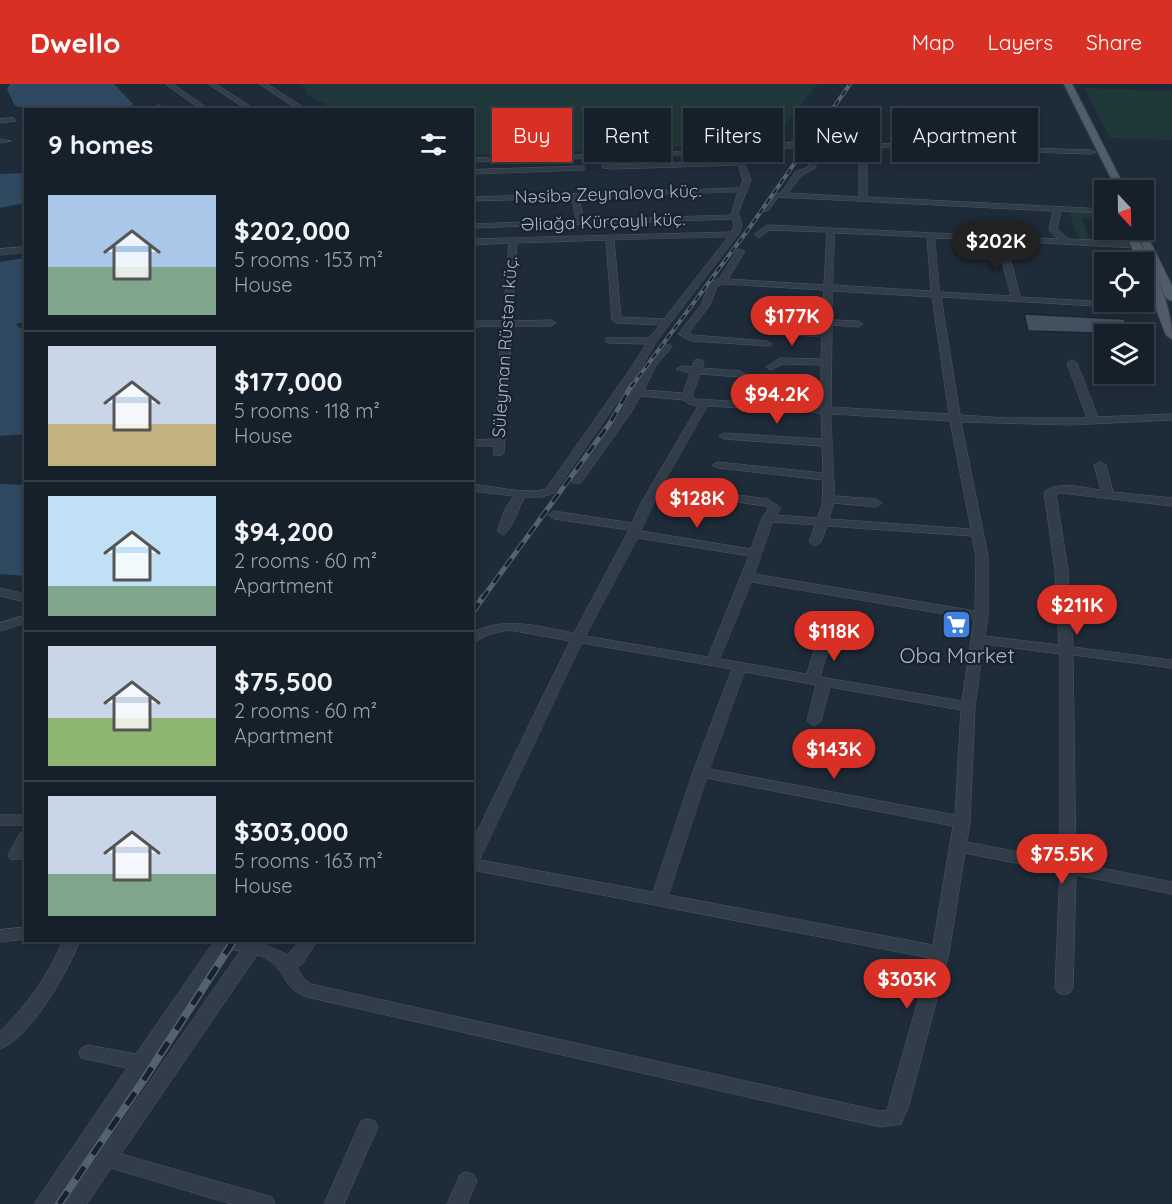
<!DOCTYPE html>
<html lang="en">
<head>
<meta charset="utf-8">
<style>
  :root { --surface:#16202a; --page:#1f2832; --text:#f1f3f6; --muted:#9ea3a8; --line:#353e47; --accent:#d93025 }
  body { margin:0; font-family:Quicksand,sans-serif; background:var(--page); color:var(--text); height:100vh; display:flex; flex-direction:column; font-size:22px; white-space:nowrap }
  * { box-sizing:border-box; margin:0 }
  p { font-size:20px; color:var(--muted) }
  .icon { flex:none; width:33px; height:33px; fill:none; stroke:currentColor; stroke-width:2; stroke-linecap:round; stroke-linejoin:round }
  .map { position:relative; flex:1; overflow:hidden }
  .panel { position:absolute; left:24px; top:24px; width:450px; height:834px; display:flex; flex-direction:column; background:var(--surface); border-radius:0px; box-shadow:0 3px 9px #0003,0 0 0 2px var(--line) }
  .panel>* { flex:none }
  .hud { position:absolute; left:492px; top:24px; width:570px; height:54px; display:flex; gap:12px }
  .needle { width:39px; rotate:158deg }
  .tools { position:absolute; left:1094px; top:96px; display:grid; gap:12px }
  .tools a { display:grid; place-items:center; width:60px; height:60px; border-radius:0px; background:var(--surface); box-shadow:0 3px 9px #0003,0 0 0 2px var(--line); font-size:30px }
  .price { position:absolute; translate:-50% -51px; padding:0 14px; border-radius:21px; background:var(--accent); color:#fff; font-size:20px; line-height:39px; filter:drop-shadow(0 2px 3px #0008) }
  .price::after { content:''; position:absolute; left:50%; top:36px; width:18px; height:14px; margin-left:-9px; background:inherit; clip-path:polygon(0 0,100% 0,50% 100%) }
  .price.on { background:#222; color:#fff }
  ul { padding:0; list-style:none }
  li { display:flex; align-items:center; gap:18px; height:150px; padding:0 24px }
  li+li { border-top:2px solid var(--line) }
  li span { display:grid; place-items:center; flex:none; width:168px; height:120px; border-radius:0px; color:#555 }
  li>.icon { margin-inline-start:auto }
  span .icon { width:72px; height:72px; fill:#fffc; stroke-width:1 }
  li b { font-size:26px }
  h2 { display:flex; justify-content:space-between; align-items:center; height:72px; padding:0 24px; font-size:26px }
  .tag { padding:0 21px; border-radius:0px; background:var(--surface); box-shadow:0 3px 9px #0003,0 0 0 2px var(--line); font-size:21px; line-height:54px }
  .tag.on { background:var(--accent); color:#fff }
  header { display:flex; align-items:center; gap:36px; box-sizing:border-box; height:84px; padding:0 30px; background:var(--accent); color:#fff }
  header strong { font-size:28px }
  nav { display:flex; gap:33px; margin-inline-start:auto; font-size:21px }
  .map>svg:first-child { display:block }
  .green { fill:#203839 }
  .water { fill:#2f4961 }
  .building { fill:#405160; stroke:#19242f; stroke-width:1.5 }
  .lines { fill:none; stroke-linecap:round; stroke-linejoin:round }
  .minor-casing { stroke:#4c5863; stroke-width:1 }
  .major-casing { stroke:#3b4652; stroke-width:2 }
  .minor { fill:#313d48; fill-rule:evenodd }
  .major { fill:#4f5c69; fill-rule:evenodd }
  .rail-far3-casing { stroke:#536270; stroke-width:4 }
  .rail-far2-casing { stroke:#536270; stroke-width:5 }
  .rail-far1-casing { stroke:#536270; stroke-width:6 }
  .rail-casing { stroke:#536270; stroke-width:8 }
  .rail-far3 { stroke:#17222c; stroke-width:2; stroke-dasharray:6; stroke-linecap:butt }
  .rail-far2 { stroke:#17222c; stroke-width:3; stroke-dasharray:10; stroke-linecap:butt }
  .rail-far1 { stroke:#17222c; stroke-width:4; stroke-dasharray:12; stroke-linecap:butt }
  .rail { stroke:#17222c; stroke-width:5; stroke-dasharray:15; stroke-linecap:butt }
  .labels { text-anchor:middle; stroke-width:4.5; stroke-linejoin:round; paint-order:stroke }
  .far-street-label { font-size:18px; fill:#abb8c5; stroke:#17222c }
  .poi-label { font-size:21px; fill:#abb8c5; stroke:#17222c }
</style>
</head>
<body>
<header>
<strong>Dwello</strong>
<nav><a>Map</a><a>Layers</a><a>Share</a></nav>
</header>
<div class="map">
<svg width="1172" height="1120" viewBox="0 0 1172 1120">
  <rect width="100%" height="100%" fill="#1e2b38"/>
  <g class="green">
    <path d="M299,0h518l-36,47 -34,12 -246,12 -28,-1 -1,-44 -139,-1 -25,-14 -4,-8z"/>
    <path d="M1084,4l88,3v49l-62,-2z"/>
    <path d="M1069,128l35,1v6l-23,-1 8,20 37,5 -46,-2z"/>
  </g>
  <g class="water">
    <path d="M10,0h104l19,20 -4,6 -104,-2 -10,-2 -8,-17z"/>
    <path d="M25,89v30l-25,5v-34z"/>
    <path d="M25,174v64l-9,2 3,4 6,-1v107l-25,2v-174z"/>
    <path d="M0,400l25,1v91l-25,-2z"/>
  </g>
  <path class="building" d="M1024,230l100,5 6,15 -102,-3z"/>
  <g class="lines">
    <defs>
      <g id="minor">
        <path d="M166,0h7l37,26h-8z"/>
        <path d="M209,0h7l40,26h-8z"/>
        <path d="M260,0h7l41,26h-9z"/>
        <path d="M159,21l7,5h-8l-2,-3z"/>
        <path d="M14,34l2,3 -16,2v-4z"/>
        <path d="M0,55l11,2 -11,2z"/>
        <path d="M800,57l292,9 4,2 -4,2 -225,-7v50l237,12v4l-43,-2 -4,18 12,10 67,3 4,3 -4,3 -130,-7 14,56 142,8 3,1v4l-224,-13 19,118 46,3h81l-20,-55 5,-3 5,3 21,54 74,-3v6l-103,5 -108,-3 27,134v60l-3,20 74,9 -4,-75 -11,-78c14,-12 40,-4 57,-2l-7,-25 6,-3 6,3 7,27 59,6v8l-111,-13 -5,1 12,76 5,77 99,13v8l-99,-13 3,208 96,19v12l-96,-19 -3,113 -3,5 -6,2 -6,-2 -3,-5 5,-116 -95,-19 -16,100 -40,152 -8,19 -21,3 -573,-130c-28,-9 -20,-34 -50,-42l-136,199 144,41 7,2 3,7h-44l-120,-36 -24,36h-22l175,-253 -12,-2 -172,255h-22l93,-136 -46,-10 -2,-5 2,-5 7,-3 48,9 79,-114h49v4l24,11 12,-15h18l-16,24 -5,3 6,11 8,6 569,127 7,-1 43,-152 -458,-88v-28l98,-201 -61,-11 -19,4 -18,9v-10c32,-18 68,-6 102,0l55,-103 -75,-11 -6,-4 6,-4 78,12 9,-20 57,-97 -9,-2 -5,-4 -44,-4 -8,15 -51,72h-8l-2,-2 51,-70 25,-47 17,-19h6l2,2 -16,18 -12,25 39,3 7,-20 -14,-4 5,-3 11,1 3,-7 4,-1 5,3 -2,6 38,3 5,3 -5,3 -40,-3 -8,22 4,3 125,8v-42l-39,-1 -11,6 -5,-3 14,-9 41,1 1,-22 -39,-3 -5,-3 5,-3 39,3 2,-41 -101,-6 -6,2 -7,19 -21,28 4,2 74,6 5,3 -2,2 -79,-5 -13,-7 23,-29 9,-23 9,-3 19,-30 7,2 -17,28 96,6 3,-53 -58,-2 -10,8 -4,-3 1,-2 11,-8 291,14 -9,-9 4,-19 -275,-14 -10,14h-6l-1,-2 10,-15 10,-1 14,-21 13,-5 6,-21 -74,6 11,28 -13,33 4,11 -2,8 -84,110 -13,23 -89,128 -12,4h-17c-6,9 -14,35 -22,38l-6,-4 9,-24 8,-11 -42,-5v-7c20,2 57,11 74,5l87,-124 13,-21 -37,-1 -3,-1v-4h43l11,-13 -43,-2 -5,-3 -6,-80 -89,3 -5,78 39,-1 5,3 -5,3h-39l-8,127 -2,2h-8l-1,-9h-21v-6l22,-1 8,-113 -30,1v-6h31l6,-78 -37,2v-6l260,-7 2,-8 -2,-5 -260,9v-4l104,-4 -4,-22 -100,3v-4l268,-9 3,-8 -5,-15 -126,4 -9,-1 -3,-10 -128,4v-4l253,-8zM821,62l38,1v50l-71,-4 13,-17 14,-8zM733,69l3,8 -124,4 -3,-1 -2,-6zM738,108l-7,23 -147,5 -5,-22zM835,149l92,4 4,54 -98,-6zM728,153l-64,82 -43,-2 -7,-77zM935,154l62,3 14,55 -71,-4zM833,207l99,6 17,117 -118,-7 1,-82 26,2 5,-3 -5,-3 -26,-1zM708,322l113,7 1,26 -98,-6 -5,3 5,3 98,7 1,27 -105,-11 -6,3 6,3 105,12 -1,25 -5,13 -41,-3 5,-7 -13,-9 -105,-14zM831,330l119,7 21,108 -142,-10 5,-16 42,4 6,-4 -6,-4 -41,-3zM660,407l105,15 3,3 -6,9 -11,31 -110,-18zM773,438l42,3 -6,17 6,4 6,-4 6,-16 145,10 4,20 -1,55 -220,-37zM638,454l111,18 -41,101 -122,-21zM752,498l222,37 -12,82 -142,-24 13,-43 -7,-4 -7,4 -12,40 -87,-15zM582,559l150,26 -39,103 -40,120 -173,-32zM984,560l76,10v206l-93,-18 3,-20 5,-115zM745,588l71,13 -9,36 7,5 7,-5 9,-34 131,23 -6,105 -245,-46zM707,694l246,48 -20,119 -264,-50z"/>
        <path d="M581,82h3v4l-112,4v-4z"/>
        <path d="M26,163v5l-26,3v-6z"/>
        <path d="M0,504l26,6v8l-26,-6z"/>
        <path d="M26,531v8l-26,8v-8z"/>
        <rect x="0" y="731" width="26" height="10"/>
        <path d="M26,748v20l-4,7h-12l-2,-4 12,-22z"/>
        <path d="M26,843v12l-26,3v-12z"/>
        <path d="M63,856h17c-11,30 -50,99 -80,109v-18c27,-26 49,-56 63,-91z"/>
        <path d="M368,1035l7,2 3,6 -34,77h-20l37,-83z"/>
        <path d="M467,1088l7,3 3,6 -10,23h-20l13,-29z"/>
      </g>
      <g id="major">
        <path d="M1064,0h8l54,106h-9z"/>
        <path d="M1143,143l29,59v15l-6,-3 -30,-68h7z"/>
        <path d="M1124,146h10c16,33 38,71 38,109l-6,-4 -23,-61v-12h-5z"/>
      </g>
    </defs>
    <use href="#minor" class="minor-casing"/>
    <use href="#major" class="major-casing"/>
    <use href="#minor" class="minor"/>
    <use href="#major" class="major"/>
    <defs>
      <path id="rail-far3" d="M631,303l119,-160 100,-143"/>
      <path id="rail-far2" d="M482,515l128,-176 22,-38"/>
      <path id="rail-far1" d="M472,529l11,-16"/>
      <path id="rail" d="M59,1120l86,-126 89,-138"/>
    </defs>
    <use href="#rail-far3" class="rail-far3-casing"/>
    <use href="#rail-far2" class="rail-far2-casing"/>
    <use href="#rail-far1" class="rail-far1-casing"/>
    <use href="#rail" class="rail-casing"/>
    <use href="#rail-far3" class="rail-far3"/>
    <use href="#rail-far2" class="rail-far2"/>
    <use href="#rail-far1" class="rail-far1"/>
    <use href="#rail" class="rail"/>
  </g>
  <defs>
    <symbol id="supermarket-square" viewBox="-11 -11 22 22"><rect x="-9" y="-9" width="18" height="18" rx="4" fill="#3f7fe0" stroke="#17222c"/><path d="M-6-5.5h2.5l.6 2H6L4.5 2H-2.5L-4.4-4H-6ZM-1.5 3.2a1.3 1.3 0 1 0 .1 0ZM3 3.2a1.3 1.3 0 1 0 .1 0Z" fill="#fff"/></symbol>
  </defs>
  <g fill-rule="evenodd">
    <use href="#supermarket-square" x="940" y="524" width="33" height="33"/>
  </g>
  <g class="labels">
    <g class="far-street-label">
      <text transform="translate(608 110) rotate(-2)" y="6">Nəsibə Zeynalova küç.</text>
      <text transform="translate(603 138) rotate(-2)" y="6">Əliağa Kürçaylı küç.</text>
      <text transform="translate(505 263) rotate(-86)" y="6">Süleyman Rüstən küç.</text>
    </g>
    <g class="poi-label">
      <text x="957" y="579">Oba Market</text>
    </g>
  </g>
</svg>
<div class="tools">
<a><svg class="needle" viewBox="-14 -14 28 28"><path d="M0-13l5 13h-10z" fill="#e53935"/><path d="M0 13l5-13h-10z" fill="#9ea3a8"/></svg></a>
<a><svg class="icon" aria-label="locate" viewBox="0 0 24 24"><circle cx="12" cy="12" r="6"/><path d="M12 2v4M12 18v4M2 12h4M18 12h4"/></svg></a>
<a><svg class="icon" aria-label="layers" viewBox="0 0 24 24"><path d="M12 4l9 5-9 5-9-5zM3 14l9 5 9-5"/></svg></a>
</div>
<b class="price on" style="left:996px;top:188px">$202K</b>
<b class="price" style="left:792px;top:263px">$177K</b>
<b class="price" style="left:777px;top:341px">$94.2K</b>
<b class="price" style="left:697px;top:445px">$128K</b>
<b class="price" style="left:1077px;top:552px">$211K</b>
<b class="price" style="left:834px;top:578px">$118K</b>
<b class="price" style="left:834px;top:696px">$143K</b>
<b class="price" style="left:1062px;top:801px">$75.5K</b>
<b class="price" style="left:907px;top:926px">$303K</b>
<div class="hud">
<a class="tag on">Buy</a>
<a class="tag">Rent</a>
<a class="tag">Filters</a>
<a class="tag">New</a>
<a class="tag">Apartment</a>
</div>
<section class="panel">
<h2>9 homes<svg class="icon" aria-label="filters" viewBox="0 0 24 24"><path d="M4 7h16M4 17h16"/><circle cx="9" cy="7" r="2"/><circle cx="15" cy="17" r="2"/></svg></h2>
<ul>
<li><span style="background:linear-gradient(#a9c7e8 60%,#7fa58c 0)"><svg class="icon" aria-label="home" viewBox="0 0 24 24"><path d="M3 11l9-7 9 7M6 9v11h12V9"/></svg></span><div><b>$202,000</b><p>5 rooms · 153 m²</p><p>House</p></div></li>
<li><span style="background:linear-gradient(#c9d6e8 65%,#c2b280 0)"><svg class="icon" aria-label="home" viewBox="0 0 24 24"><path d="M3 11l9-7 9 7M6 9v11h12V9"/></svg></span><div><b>$177,000</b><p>5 rooms · 118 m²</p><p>House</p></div></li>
<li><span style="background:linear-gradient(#bfe0f5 75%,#7fa58c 0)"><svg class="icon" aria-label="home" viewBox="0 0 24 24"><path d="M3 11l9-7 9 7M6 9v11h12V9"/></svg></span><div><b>$94,200</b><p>2 rooms · 60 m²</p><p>Apartment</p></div></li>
<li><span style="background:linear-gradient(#c9d6e8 60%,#8fb573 0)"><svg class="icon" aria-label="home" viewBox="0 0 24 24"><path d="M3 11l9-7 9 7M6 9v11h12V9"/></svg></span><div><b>$75,500</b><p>2 rooms · 60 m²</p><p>Apartment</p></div></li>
<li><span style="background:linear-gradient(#c9d6e8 65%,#7fa58c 0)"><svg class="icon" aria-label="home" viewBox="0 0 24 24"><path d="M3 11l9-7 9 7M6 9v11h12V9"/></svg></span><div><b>$303,000</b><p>5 rooms · 163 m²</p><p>House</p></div></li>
</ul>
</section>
</div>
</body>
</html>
